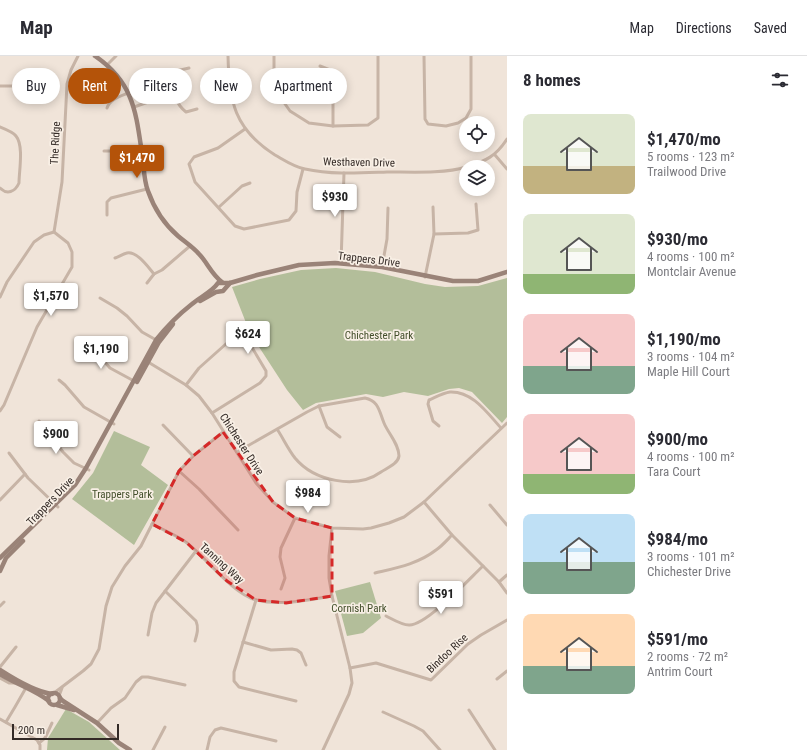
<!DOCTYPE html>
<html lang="en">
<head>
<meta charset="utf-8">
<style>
  :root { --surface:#fff; --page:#f7f7f7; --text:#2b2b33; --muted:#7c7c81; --line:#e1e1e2; --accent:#b45309 }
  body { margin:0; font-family:"Roboto Condensed",sans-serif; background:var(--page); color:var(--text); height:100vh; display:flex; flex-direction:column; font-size:15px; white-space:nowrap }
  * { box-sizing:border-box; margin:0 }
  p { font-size:13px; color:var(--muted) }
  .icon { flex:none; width:22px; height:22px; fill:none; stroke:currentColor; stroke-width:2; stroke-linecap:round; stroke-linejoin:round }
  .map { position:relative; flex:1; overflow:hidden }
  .side { display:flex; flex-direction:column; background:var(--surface); width:300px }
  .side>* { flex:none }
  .guide { position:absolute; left:12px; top:12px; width:380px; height:36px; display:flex; gap:8px }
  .tools { position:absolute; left:459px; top:60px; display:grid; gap:8px }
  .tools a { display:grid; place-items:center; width:36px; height:36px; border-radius:50%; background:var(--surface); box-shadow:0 2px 10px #0003; font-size:20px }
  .scale { position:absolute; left:12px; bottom:10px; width:107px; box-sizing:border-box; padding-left:4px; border:2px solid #332a26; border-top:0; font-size:11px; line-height:14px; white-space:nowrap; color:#332a26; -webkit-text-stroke:3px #f8efe5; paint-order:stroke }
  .price { position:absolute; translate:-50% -34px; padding:0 9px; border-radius:4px; background:#fff; color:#222; font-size:13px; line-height:26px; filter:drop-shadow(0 1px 2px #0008) }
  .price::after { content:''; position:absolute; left:50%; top:24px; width:12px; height:9px; margin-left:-6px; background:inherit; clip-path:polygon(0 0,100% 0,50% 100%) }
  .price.on { background:var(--accent); color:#fff }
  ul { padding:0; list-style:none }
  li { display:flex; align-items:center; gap:12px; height:100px; padding:0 16px }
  li span { display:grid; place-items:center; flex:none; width:112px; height:80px; border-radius:8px; color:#555 }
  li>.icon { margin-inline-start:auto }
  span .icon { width:48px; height:48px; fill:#fffc; stroke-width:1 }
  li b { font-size:17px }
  h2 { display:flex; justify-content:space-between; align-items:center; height:48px; padding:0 16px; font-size:17px }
  .pill { padding:0 14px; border-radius:18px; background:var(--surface); box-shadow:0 2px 10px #0003; font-size:14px; line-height:36px }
  .pill.on { background:var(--accent); color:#fff }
  header { display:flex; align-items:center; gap:24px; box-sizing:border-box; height:56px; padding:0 20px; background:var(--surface); border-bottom:1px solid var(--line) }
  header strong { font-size:19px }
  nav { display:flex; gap:22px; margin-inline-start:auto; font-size:14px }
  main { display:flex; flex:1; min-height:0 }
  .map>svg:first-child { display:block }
  .green { fill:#b3be9a }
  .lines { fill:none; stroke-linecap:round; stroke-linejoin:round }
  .street { stroke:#c7b4a6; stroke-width:3 }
  .secondary { stroke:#9a8378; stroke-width:4.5 }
  .marked { fill:#d62828; fill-opacity:0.2; stroke:#d62828; stroke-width:3; stroke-dasharray:8 5; stroke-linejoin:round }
  .labels { text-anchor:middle; stroke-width:3.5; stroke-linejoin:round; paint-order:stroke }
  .street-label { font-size:11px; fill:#332a26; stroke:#f8efe5 }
  .park-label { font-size:11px; fill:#44502c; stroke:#f8efe5 }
</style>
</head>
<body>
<header>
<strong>Map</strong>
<nav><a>Map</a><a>Directions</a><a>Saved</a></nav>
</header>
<main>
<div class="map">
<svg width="507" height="694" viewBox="0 0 507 694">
  <rect width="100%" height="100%" fill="#f0e4d9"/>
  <g class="green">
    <path d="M336,212l39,4 50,12 20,3 33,-1 29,-8v139l-5,6 -30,-31 -13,-4 -10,1 -21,7 -24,-4 -21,5 -17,-3 -50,9 -13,7 -16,-20 -37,-57 -18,-46 28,-8 41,-9z"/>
    <path d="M114,375l36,16 -9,18 27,20 -34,60 -62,-46 21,-26z"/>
    <path d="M370,526l11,36 -18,15 -16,3 -12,-45z"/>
    <path d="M66,653l23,13 31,28h-73l1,-12z"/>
  </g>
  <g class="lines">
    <g class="street">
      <path d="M228,0c1,45 6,73 47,99 9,5 19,12 30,14 27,6 55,4 82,3 24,0 57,2 79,-5"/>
      <path d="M274,0v15l4,23 12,17 19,12 24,3 35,-1 10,-7v-62"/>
      <path d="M424,0l1,63 3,5 18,2 12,-3 8,-5 5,-9v-53"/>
      <path d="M107,9l9,-9"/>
      <path d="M320,10l10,4 3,5v51"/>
      <path d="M189,12l-13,3 -5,5c3,14 3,27 15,36l11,-3"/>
      <path d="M0,30h26"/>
      <path d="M134,51l40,-14"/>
      <path d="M107,52c3,-9 14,-12 21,-15"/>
      <path d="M0,71c5,2 13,5 16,9 8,10 3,35 3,47 -4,9 -12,12 -19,5"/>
      <path d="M245,73l-27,19 -24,9 -5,7 6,18 40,44 9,3 45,-9 7,-9 1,-19 6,-23"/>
      <path d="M104,95h15l22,-2"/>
      <path d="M495,99l12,14"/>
      <path d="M467,111c19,-6 29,-11 40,-28"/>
      <path d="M219,151l23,-21 8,-3"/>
      <path d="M107,159v-13l4,-4 36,-9"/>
      <path d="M54,176l8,-50 5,-98 4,-14 7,-14"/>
      <path d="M434,178l34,-1 10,-3 -2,-26"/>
      <path d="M115,202c3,-1 8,-4 12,-5 10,-2 21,14 27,21"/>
      <path d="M341,207l3,-90"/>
      <path d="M382,211l5,-28 1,-31"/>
      <path d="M425,221l9,-43 -1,-27"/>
      <path d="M147,227l7,-9 8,-4 28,-24"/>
      <path d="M0,241l7,-15 27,-40 10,-7 10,-3 14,11 4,9v15l-35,60 -33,78 -4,6"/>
      <path d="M100,242l17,10 10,8 15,16 16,9"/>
      <path d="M79,283l16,12 15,17 24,13"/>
      <path d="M148,306l38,23 13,11 13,17 44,70 17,19 22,16 37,10 31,1 8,-1 18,-5 15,-6 20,-15 83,-79"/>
      <path d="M59,324l6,5 19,22 30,17"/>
      <path d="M186,329l13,-17 37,-33 4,-2 4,1 22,37v5l-6,7 -48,30"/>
      <path d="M319,350l8,21 13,10"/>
      <path d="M39,365l24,31 11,11 15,7"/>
      <path d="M163,369l30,31"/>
      <path d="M439,370l-6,-5 -5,-17 1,-4c7,-3 14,-7 21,-8 23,-1 38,22 51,36"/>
      <path d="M237,396l70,-40 12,-6 46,-8c14,3 14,13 19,25 4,10 15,21 15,33 -1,8 -12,12 -18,16 -25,18 -67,9 -86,-14 -7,-9 -12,-20 -18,-29"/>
      <path d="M9,397l19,25 30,29"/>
      <path d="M179,415l20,18 39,41"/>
      <path d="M0,444l25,-26"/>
      <path d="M424,446l28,33 47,47 8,11"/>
      <path d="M490,449l17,20"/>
      <path d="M152,468c11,6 25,11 35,19 19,15 46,51 69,57 25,6 51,0 76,-4"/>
      <path d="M375,517c21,-5 43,-9 61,-23 6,-4 11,-10 16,-15"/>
      <path d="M499,526l8,-7"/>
      <path d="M281,533l4,-11 -5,-21 1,-9 14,-30"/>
      <path d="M165,535l31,30c3,7 1,13 -1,20"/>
      <path d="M256,544l-22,72v9l5,6 57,14"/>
      <path d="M0,550l4,-4"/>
      <path d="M386,560c6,3 16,9 23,9 17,1 60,-46 74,-59"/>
      <path d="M148,579l4,-22 4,-10 40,-52"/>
      <path d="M243,586l28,8 21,-1 5,1 4,3 5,12"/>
      <path d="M0,611l16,-20"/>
      <path d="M350,612l26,-5 55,17 37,-36 13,-9 26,-15"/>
      <path d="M0,622l9,5h5"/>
      <path d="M497,623l10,-8"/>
      <path d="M54,637l29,-22 8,-7 8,-15 7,-43 6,-19 13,-21 16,-20 38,-75 14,-15 30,-24"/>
      <path d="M59,640l3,-8"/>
      <path d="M469,654l26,40"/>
      <path d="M383,656l31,14 9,5 17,19"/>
      <path d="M0,663l37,21 3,5v5"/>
      <path d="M6,666l9,-15 12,-21"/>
      <path d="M97,667l14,-15 14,-10 11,-16 6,-5h6l37,8"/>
      <path d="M39,687l6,-5 7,-15"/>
      <path d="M153,694l12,-23"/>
      <path d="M207,694l3,-13 5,-7 6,-2 55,13"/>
      <path d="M323,694l26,-56 3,-11 -2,-15 -18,-72 -3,-18v-22l3,-28"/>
    </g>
    <g class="secondary">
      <path d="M95,0c41,28 41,60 48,104 1,10 1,21 5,31 6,17 16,33 30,45 7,6 15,11 21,18 8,8 13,21 23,28"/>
      <path d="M200,245l16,-9 7,-1 7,-8"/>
      <path d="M137,326l22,-40 14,-18"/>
      <path d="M0,502l75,-73 11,-17 70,-128c11,-14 22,-25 36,-36 8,-7 20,-12 26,-21h12l27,-8 42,-10 36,-2 47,4 71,14h25l29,-9"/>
      <path d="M0,515l6,-13 17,-17"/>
      <path d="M0,614c14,9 35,22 52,24"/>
      <path d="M0,618c16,10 35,16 49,27"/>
      <circle cx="54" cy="643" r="6"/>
      <path d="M60,642l3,3 34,22 22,20 11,7"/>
      <path d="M57,649l17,5"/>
    </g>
  </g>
  <path class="marked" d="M223,376l50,70 22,16 37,10v68l-46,7 -30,-3 -29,-19 -41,-39 -34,-18 27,-53 14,-15z"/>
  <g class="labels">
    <g class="street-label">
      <text transform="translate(55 87) rotate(-87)" y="4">The Ridge</text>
      <text transform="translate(359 106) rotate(1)" y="4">Westhaven Drive</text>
      <text transform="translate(369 203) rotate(7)" y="4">Trappers Drive</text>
      <text transform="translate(242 388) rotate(57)" y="4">Chichester Drive</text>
      <text transform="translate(50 445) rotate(-46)" y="4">Trappers Drive</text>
      <text transform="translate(222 507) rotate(42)" y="4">Tanning Way</text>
      <text transform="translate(447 597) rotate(-43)" y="4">Bindoo Rise</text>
    </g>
    <g class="park-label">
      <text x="379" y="283">Chichester Park</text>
      <text x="122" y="442">Trappers Park</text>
      <text x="359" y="556">Cornish Park</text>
    </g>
  </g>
</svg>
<div class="tools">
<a><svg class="icon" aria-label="locate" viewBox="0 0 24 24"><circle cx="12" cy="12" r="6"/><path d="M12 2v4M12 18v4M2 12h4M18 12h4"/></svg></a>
<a><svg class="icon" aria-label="layers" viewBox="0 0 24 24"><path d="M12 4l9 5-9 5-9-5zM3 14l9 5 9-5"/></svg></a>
</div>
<div class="scale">200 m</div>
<b class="price on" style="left:137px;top:123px">$1,470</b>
<b class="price" style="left:335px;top:162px">$930</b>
<b class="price" style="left:51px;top:261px">$1,570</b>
<b class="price" style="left:248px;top:299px">$624</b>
<b class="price" style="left:101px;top:314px">$1,190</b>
<b class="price" style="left:56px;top:399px">$900</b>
<b class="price" style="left:308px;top:458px">$984</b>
<b class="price" style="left:441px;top:559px">$591</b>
<div class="guide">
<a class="pill">Buy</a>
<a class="pill on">Rent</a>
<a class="pill">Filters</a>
<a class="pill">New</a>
<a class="pill">Apartment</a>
</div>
</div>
<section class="side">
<h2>8 homes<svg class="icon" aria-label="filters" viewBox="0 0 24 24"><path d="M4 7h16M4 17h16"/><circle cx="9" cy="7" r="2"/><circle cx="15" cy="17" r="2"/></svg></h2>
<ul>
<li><span style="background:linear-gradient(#dfe7d0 65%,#c2b280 0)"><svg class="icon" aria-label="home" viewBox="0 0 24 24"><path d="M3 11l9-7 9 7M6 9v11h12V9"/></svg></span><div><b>$1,470/mo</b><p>5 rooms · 123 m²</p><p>Trailwood Drive</p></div></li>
<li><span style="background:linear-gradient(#dfe7d0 75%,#8fb573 0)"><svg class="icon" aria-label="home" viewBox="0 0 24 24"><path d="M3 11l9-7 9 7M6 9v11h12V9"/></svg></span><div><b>$930/mo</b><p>4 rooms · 100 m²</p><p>Montclair Avenue</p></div></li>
<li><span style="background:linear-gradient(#f6c9c9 65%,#7fa58c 0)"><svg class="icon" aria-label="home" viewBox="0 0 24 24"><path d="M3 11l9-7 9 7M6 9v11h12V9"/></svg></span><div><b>$1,190/mo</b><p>3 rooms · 104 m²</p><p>Maple Hill Court</p></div></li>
<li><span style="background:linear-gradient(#f6c9c9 75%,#8fb573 0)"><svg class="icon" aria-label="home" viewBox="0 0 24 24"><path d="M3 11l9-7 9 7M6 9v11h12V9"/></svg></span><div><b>$900/mo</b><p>4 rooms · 100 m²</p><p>Tara Court</p></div></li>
<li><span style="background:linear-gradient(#bfe0f5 60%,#7fa58c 0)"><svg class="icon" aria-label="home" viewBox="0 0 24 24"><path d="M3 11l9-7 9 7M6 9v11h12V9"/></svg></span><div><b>$984/mo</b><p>3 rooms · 101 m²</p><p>Chichester Drive</p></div></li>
<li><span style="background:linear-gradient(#ffd9b3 65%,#7fa58c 0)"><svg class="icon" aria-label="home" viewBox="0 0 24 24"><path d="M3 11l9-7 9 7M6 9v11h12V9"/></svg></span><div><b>$591/mo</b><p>2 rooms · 72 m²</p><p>Antrim Court</p></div></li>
</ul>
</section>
</main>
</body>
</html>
